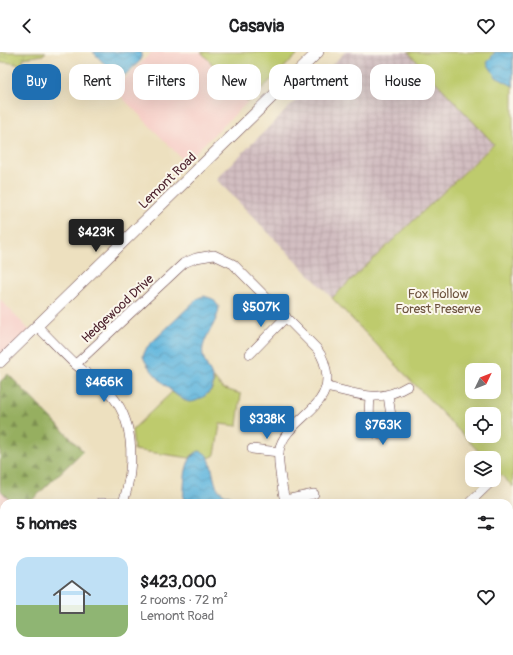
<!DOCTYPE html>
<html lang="en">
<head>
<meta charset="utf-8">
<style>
  :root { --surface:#fff; --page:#f6f6f6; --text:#202124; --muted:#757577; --line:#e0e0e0; --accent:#1f6fb2 }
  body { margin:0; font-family:Pangolin,sans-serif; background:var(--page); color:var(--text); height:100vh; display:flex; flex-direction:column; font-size:15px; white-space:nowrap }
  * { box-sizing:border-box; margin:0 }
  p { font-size:13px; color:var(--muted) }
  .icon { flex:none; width:22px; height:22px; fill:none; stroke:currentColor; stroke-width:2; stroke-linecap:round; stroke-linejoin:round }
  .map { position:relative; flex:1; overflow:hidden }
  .side { position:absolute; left:0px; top:447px; width:513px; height:156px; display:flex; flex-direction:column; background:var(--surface); border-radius:12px 12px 0 0; box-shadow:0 4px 16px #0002 }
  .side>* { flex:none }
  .guide { position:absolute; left:12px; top:12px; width:489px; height:36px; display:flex; gap:8px }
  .needle { width:26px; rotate:47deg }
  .buttons { position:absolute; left:465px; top:311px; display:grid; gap:8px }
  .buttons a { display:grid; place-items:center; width:36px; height:36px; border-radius:8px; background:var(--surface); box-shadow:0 4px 16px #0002; font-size:20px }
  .price { position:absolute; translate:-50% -34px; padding:0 9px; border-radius:4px; background:var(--accent); color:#fff; font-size:13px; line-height:26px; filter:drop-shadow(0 1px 2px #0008) }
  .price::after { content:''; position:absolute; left:50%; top:24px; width:12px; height:9px; margin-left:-6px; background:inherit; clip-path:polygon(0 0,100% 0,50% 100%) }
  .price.on { background:#222; color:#fff }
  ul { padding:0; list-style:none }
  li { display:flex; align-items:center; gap:12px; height:100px; padding:0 16px }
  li+li { border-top:1px solid var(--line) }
  li span { display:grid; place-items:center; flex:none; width:112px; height:80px; border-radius:12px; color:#555 }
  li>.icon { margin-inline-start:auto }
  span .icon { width:48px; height:48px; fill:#fffc; stroke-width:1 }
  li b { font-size:17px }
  h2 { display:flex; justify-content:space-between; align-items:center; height:48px; padding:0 16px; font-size:17px }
  .chip { padding:0 14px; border-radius:12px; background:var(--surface); box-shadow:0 4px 16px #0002; font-size:14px; line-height:36px }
  .chip.on { background:var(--accent); color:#fff }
  header { display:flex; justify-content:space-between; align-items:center; height:52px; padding:0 16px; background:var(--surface); font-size:18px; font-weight:700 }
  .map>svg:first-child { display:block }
  .built { fill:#f7d0c9 }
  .industrial { fill:url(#industrial-grid) }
  .forest { fill:url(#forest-firs); stroke:#706746 }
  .wetland { fill:url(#wetland-marsh); stroke:#84754c }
  .green { fill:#becb6d; stroke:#84754c; fill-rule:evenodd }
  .water { fill:url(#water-waves); stroke:#566a84 }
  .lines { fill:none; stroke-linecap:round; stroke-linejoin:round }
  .minor-casing { stroke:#623c41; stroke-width:10 }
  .major-casing { stroke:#623c41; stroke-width:12 }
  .minor { stroke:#fff; stroke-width:9 }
  .major { stroke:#fff; stroke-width:11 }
  .labels { text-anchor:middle; stroke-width:4; stroke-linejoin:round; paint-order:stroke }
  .street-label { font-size:13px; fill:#4a1f2b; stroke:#fbf7ec }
  .park-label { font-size:13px; fill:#6d533f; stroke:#fbf7ec }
</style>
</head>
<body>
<header><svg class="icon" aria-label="back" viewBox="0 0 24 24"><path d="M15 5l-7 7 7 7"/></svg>Casavia<svg class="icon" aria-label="heart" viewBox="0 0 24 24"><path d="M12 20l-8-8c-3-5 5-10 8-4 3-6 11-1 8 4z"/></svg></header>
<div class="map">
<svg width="513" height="603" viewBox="0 0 513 603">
  <defs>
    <pattern id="industrial-grid" width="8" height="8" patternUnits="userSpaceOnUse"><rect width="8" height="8" fill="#d2bec1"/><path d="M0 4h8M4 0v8" fill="none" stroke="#b6a3a6"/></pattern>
    <pattern id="forest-firs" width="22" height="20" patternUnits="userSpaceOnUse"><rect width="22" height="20" fill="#96af60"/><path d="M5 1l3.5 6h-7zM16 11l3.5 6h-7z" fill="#7c8e4f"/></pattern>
    <pattern id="wetland-marsh" width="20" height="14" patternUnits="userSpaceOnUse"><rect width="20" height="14" fill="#becb6d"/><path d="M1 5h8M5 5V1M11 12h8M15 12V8" fill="none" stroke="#a5ae5f"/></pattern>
    <pattern id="water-waves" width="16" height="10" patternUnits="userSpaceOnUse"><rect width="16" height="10" fill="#61b6dd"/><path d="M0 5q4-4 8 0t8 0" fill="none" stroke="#5293b3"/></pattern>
  </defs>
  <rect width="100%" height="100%" fill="#fbf7ec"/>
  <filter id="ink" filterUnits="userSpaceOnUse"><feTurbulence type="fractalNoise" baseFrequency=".025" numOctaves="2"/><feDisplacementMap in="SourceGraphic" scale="8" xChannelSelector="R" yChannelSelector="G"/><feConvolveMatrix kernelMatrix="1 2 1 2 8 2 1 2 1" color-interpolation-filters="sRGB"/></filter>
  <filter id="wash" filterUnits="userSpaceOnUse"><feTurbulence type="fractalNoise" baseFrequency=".012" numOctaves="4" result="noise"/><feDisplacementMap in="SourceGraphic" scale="16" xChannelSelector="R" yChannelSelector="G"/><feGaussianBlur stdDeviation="0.9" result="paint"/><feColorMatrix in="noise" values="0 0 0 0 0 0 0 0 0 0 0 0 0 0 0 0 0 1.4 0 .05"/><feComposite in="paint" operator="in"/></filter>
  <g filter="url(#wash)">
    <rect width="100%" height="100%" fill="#ede0bf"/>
    <g class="built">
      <path d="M152,0h49l47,50 -63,60 -71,-73z"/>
      <path d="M0,247l31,33 -31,30z"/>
      <path d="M0,438l13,13h-9v148h147l-4,4h-147z"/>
    </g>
    <path class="industrial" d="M345,0h63l86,91 -162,155 -116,-119z"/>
    <path class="forest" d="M8,322l75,77 -54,52h-16l-13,-13v-108z"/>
    <path class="wetland" d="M0,0h46l-3,3 -19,3 -3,6c-9,1 -10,-3 -21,-1z"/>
    <g class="green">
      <path d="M201,0h99l-52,50z"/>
      <path d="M408,0h105v435l-19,-19v-10h-9l-153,-160 162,-154zM472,318h22v22h-22zM472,362h22v22h-22z"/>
      <path d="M214,326l8,10 19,6 -4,32 -17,-2 -5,31 -6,3 -4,-4 -13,1 -2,3 -56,-8 -2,-20 40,-38 13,9c13,-2 30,-5 29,-23z"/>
    </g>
    <g class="water">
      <path d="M93,0h48v8l-16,15 -8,2z"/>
      <path d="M495,0h18v34l-17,-9 -9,-14z"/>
      <path d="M204,244l9,3 6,8c-1,15 -13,26 -16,40 -4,19 22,32 3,48 -6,4 -10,7 -17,7 -12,-3 -43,-33 -46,-46l4,-9 51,-49z"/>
      <path d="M199,399c16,2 11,29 20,39 10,11 29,6 41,13h-77c2,-16 -1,-45 16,-52z"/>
    </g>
  </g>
  <g filter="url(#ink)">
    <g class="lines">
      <defs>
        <g id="minor">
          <path d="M37,274c13,13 26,27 39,39 13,10 27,20 37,32 23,29 21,73 10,106"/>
          <path d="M250,302l36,-37"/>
          <path d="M76,312l108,-101 12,-5 18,-3 19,9 84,85c7,9 9,17 10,28 1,34 -42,43 -48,74 -2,14 4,38 6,52"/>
          <path d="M327,335c31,7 51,17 81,-1"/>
          <path d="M370,345c-1,12 -4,44 17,37l5,-11 -4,-28"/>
          <path d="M252,397l27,3"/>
          <path d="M285,448l29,-6"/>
          <path d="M99,451h20"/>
          <path d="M469,451l24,-23"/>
          <path d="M509,528l4,4"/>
          <path d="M403,599l4,4"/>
          <path d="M319,603l3,-4"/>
        </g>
        <path id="major" d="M0,310l318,-310"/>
      </defs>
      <use href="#minor" class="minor-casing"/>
      <use href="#major" class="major-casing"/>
      <use href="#minor" class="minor"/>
      <use href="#major" class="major"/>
    </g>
  </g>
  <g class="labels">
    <g class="street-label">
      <text transform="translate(167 128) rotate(-44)" y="5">Lemont Road</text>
      <text transform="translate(117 256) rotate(-43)" y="5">Hedgewood Drive</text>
    </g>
    <g class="park-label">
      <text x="438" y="246">Fox Hollow<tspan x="438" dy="15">Forest Preserve</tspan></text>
    </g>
  </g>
</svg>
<div class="buttons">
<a><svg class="needle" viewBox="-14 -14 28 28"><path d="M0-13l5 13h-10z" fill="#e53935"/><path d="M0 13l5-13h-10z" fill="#757577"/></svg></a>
<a><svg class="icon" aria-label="locate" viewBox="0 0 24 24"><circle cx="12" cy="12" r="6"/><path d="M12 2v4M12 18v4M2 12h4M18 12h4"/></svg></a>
<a><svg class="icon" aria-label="layers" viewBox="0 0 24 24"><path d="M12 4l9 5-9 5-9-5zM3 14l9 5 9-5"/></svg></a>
</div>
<b class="price on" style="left:96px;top:201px">$423K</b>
<b class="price" style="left:261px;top:276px">$507K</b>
<b class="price" style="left:104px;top:351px">$466K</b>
<b class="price" style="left:267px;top:388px">$338K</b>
<b class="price" style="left:383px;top:394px">$763K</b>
<div class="guide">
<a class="chip on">Buy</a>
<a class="chip">Rent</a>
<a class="chip">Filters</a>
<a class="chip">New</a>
<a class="chip">Apartment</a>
<a class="chip">House</a>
</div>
<section class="side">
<h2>5 homes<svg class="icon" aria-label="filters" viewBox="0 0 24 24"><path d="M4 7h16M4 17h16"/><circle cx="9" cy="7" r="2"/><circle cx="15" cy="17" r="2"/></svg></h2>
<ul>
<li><span style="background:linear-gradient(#bfe0f5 60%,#8fb573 0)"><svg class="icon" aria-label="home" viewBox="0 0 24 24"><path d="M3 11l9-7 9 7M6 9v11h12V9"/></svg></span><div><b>$423,000</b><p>2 rooms · 72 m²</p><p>Lemont Road</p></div><svg class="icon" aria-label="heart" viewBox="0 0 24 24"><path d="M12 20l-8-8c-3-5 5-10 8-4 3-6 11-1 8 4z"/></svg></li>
</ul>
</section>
</div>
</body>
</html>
